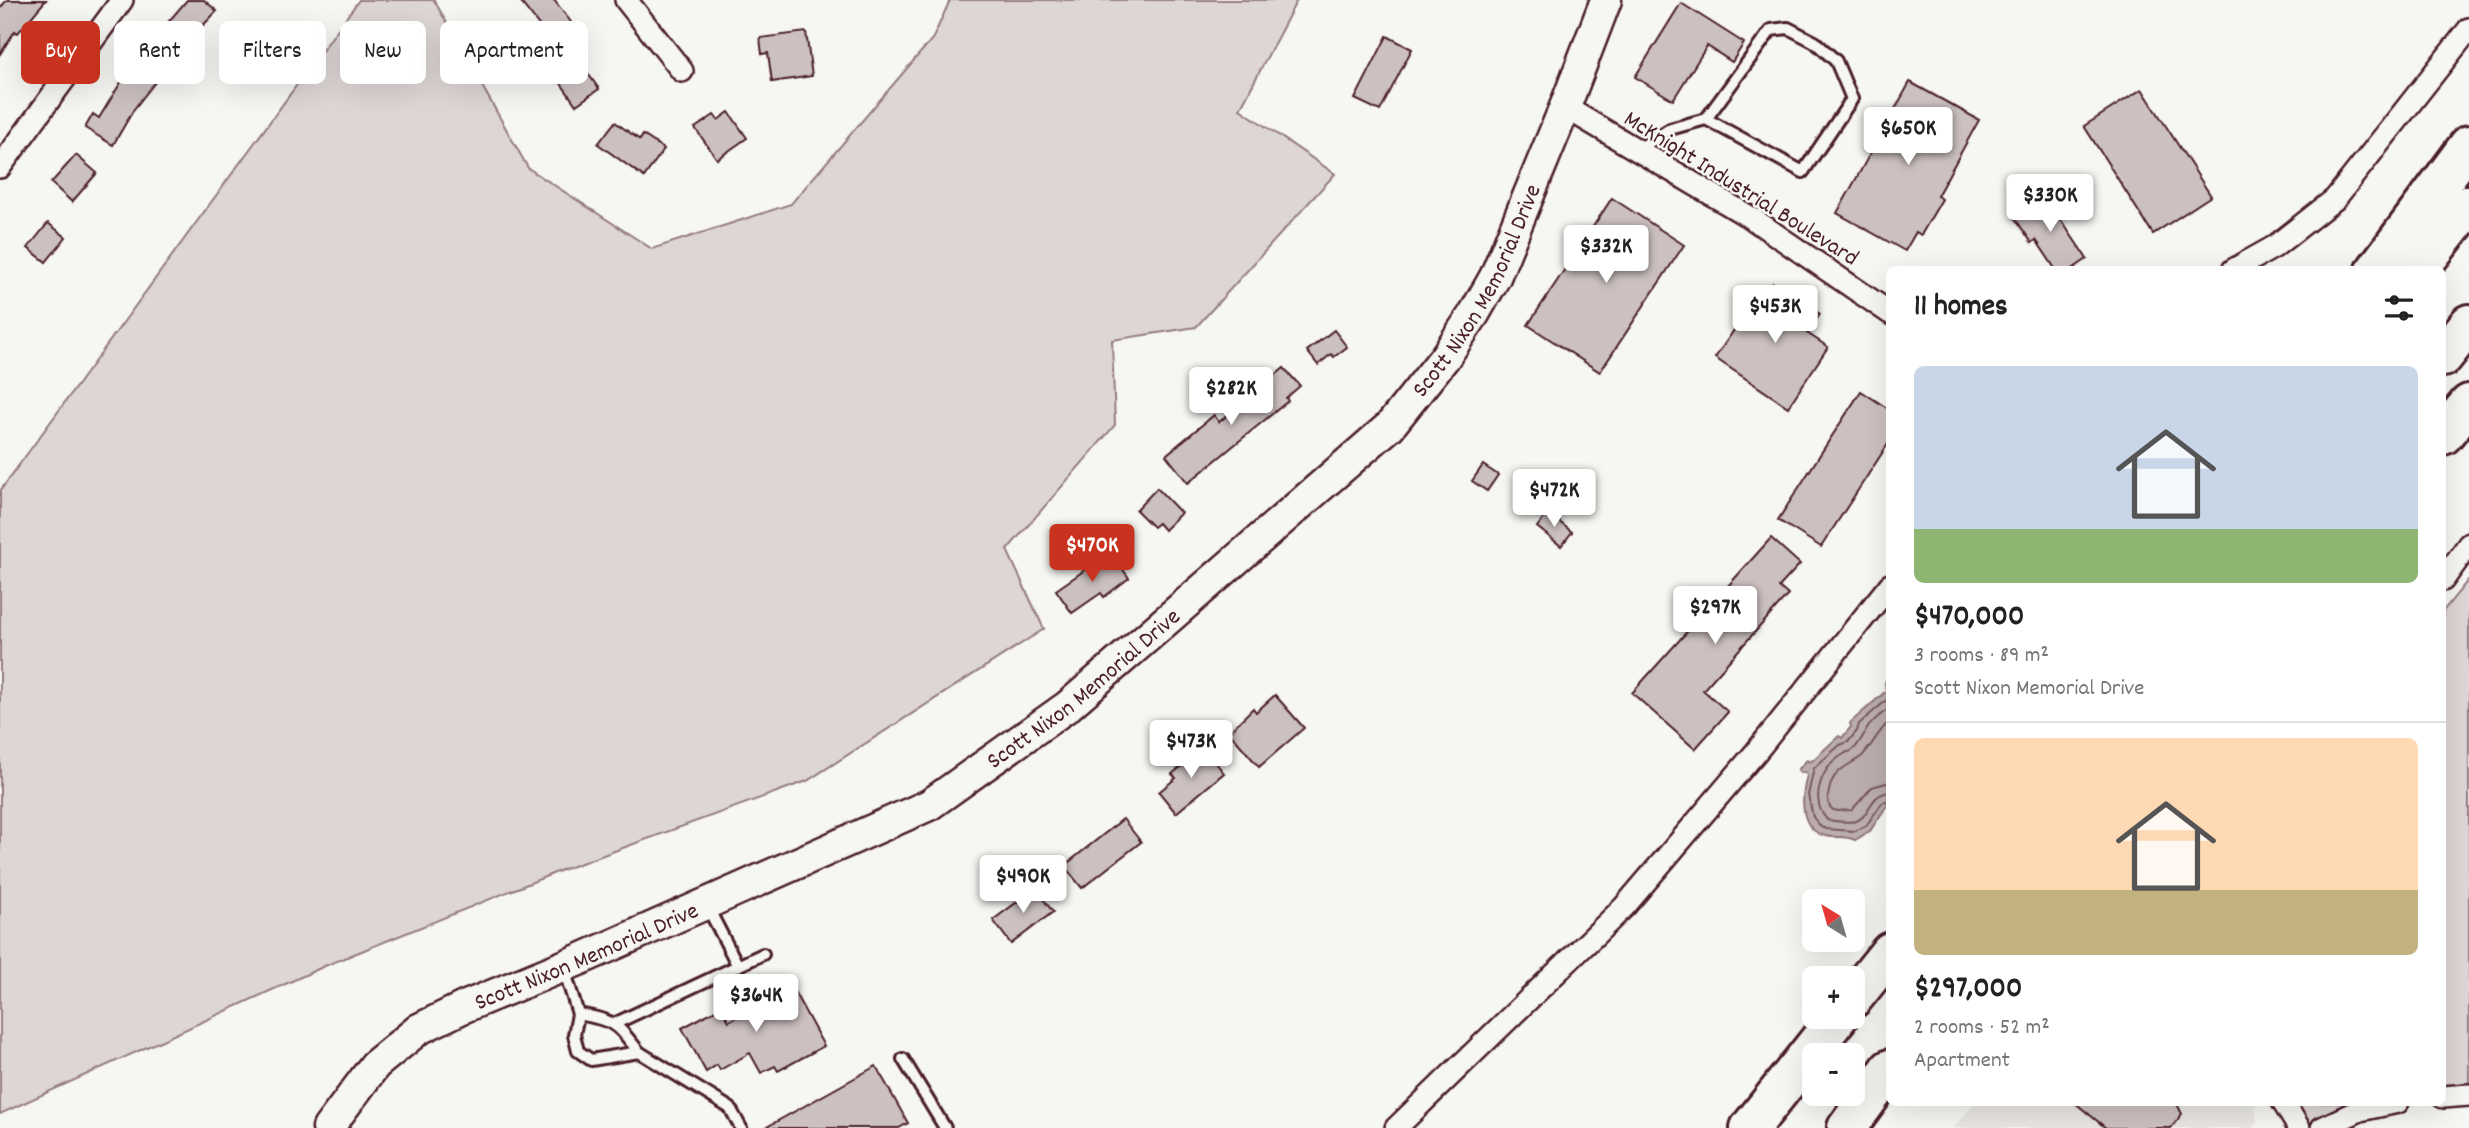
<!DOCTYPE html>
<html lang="en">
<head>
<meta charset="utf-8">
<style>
  :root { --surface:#fff; --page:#f2f2f2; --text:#222; --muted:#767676; --line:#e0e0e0; --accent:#c8321e }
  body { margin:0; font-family:Dekko,sans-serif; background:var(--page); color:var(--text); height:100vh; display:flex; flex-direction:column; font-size:26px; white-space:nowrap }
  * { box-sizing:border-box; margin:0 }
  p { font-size:23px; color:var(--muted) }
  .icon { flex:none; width:38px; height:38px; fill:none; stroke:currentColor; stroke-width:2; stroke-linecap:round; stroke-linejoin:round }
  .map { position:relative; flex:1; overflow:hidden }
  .sheet { position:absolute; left:1886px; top:266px; width:560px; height:840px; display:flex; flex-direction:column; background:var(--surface); border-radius:10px; box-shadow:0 7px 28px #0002 }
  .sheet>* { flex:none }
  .hud { position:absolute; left:21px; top:21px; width:665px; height:63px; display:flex; gap:14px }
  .needle { width:46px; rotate:323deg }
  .fabs { position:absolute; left:1802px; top:889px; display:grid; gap:14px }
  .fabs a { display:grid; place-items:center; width:63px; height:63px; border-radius:10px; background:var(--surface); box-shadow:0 7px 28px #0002; font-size:35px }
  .price { position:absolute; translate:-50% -60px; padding:0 16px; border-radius:7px; background:#fff; color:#222; font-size:23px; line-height:46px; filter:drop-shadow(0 2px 4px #0008) }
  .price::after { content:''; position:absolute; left:50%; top:42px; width:21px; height:16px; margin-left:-10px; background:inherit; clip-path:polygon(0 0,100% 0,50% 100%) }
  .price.active { background:var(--accent); color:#fff }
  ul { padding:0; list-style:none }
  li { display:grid; align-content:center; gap:14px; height:371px; padding:0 28px }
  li+li { border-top:2px solid var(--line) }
  li span { display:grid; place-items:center; height:217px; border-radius:10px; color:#555 }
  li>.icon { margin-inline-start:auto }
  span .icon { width:126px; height:126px; fill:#fffc; stroke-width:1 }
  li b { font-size:30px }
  h2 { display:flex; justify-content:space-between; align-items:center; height:84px; padding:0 28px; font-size:30px }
  .pill { padding:0 24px; border-radius:10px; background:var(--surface); box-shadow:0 7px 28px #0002; font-size:24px; line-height:63px }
  .pill.active { background:var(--accent); color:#fff }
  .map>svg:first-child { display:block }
  .built { fill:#e9e6e3 }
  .green { fill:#ddd6d5; stroke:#947a80; stroke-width:2 }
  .water { fill:#bbadae; stroke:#8e747a; stroke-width:2 }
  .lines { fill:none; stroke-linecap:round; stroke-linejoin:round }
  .shore { stroke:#77585f; stroke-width:2 }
  .building { fill:#ccc1c0; stroke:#4a1f2b; stroke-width:2 }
  .lane-casing { stroke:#4a1f2b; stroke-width:16 }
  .street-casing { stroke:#4a1f2b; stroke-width:26 }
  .secondary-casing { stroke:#4a1f2b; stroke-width:35 }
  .highway-casing { stroke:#4a1f2b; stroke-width:44 }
  .lane { stroke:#f6f6f2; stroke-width:10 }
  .street { stroke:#f6f6f2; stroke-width:21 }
  .secondary { stroke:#f6f6f2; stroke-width:30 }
  .highway { stroke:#f6f6f2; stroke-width:38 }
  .labels { text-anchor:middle; stroke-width:5; stroke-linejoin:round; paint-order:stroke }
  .street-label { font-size:24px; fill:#4a1f2b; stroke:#f6f6f2 }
</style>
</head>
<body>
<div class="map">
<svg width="2469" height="1128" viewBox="0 0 2469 1128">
  <rect width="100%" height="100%" fill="#f6f6f2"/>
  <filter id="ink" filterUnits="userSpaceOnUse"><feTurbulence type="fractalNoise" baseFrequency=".0143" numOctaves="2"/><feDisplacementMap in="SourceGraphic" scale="14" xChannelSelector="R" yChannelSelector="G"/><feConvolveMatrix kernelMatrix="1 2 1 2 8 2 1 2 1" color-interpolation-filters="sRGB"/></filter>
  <g filter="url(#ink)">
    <path class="built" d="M1975,1102l280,1 2,19 -5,6h-298z"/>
    <g class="green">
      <path d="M359,0h75l94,168 124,81 139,-45 142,-166 17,-38h347l-57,109 95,65 -139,153 -84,13 3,85 -108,125 37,79 -237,152 -245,89 -235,95 -327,149v-623z"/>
      <path d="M2469,579v523l-26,-1v-490z"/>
      <path d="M2286,1103h117l-72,25h-30z"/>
    </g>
    <path class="water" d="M1890,677v124l-20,30 -15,9c-11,-5 -23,-1 -33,-5 -24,-9 -20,-41 -15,-60l-2,-3 -4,1 -3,-3 9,-10 2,2 4,-2 26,-24 3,2 9,-11 -1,-4 36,-32 -1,-9z"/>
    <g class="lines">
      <g class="shore">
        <path d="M1890,697l-31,27 -2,7 -9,11 -8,3 -26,23 -6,27 5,22 8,10 5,2 28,2 12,-5 16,-23 8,-2"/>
        <path d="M1890,708c-7,5 -16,11 -21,18 -5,7 -8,16 -15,23 -9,7 -2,-1 -10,5 -23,13 -35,45 -17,66 7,1 22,3 29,1 15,-5 12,-27 34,-29"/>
        <path d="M1890,721c-12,10 -17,24 -28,35 -8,7 -20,10 -27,20 -5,6 -10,25 -4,32 3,5 16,2 21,2l20,-23 18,-5"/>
      </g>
    </g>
    <g class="building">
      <path d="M7,0h39l-28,33 -3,-2 -15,23v-46z"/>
      <path d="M187,0h17l13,11 -32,33 -51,65 -21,36 -28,-17 8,-14 6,4 24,-39 -2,-2z"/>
      <path d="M519,0h35l17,22 -21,17z"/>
      <path d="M1681,3l63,40 -12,19 -25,-16 -34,54 -38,-23z"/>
      <path d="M806,32l6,44 -40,6 -4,-29 -6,1 -2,-16z"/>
      <path d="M1387,36l25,13 -32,62 -25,-12z"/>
      <path d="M574,54l25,35 -23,16 -25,-36z"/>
      <path d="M1910,82l69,38 -42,76 5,3 -21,36 -5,-3 -11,19 -68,-38z"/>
      <path d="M2142,89l69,107 -58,38 -69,-108z"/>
      <path d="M729,112l18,26 -30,21 -22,-31 19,-13 4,5z"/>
      <path d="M615,122l25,18 3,-5 21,14 -20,28 -46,-33z"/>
      <path d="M76,155l21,18 -25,29 -21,-19z"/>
      <path d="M2043,193l44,66 -16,11h-15l-20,-30 -4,3 -20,-29z"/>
      <path d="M1612,198l72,47 -84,127 -72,-47z"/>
      <path d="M48,223l18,14 -20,25 -18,-14z"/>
      <path d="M1773,283l47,31 -13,19 21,14 -40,60 -73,-49 38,-56 5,3z"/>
      <path d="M1334,330l13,17 -13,10 -3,-3 -13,11 -11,-14z"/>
      <path d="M1284,368l16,18 -14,12 2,3 -100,82 -22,-28 48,-40 5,7z"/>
      <path d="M1861,391l29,19v31l-69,106 -43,-27z"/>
      <path d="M1483,465l15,10 -11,16 -15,-10z"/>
      <path d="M1157,488l24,25 -17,17 -6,-7 -5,4 -17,-17z"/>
      <path d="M1548,513l24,19 -11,14 -24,-19z"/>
      <path d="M1771,538l29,26 -21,23 9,8 -85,95 25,22 -33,37 -63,-56z"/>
      <path d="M1114,557l15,21 -25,19 -3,-4 -29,20 -16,-23 39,-27 4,5z"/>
      <path d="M1275,695l29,33 -45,39 -30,-35 24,-24 3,4z"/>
      <path d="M1204,748l20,25 -48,40 -17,-21 17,-14 -4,-4z"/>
      <path d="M1123,819l18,23 -59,46 -18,-22z"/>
      <path d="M1032,884l21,28 -42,32 -18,-24 28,-21 -3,-4z"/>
      <path d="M791,986l33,60 -46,25 -3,-5 -14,7 -11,-20 -30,17 -3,-5 -11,7 -24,-44 39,-21 8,14 30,-17 -2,-4 16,-8 2,3z"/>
      <path d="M876,1066l32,57 -9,5h-134z"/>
      <path d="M2074,1102h102l6,12 -11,14h-65z"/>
    </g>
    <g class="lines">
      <defs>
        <g id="lane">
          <path d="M1637,150l33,-21 36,-10 65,-89 17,-2 27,14 21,19 16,38 -49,73 -97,-53"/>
          <path d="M707,906l31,60"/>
          <path d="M564,969l14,45 -4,21 4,16 13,9 48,-8 91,56 11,20"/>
          <path d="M578,1014c38,7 38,9 61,38"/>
          <path d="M614,1024l149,-70"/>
          <path d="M903,1059l42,69"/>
        </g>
        <g id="street">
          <path d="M626,0l56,71"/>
          <path d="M1565,107l188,112 137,94"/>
          <path d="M0,167l122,-167"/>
          <path d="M2233,270l41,-23 61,-48 134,-170"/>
          <path d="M2443,580l26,-36"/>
          <path d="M2443,1097l26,-2"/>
          <path d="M2283,1102l16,26"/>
          <path d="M1396,1128l228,-221 132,-155 134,-167"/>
          <path d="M2322,1128l38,-18 38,-8"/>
        </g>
        <g id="secondary">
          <path id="s1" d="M328,1128l47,-63 44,-36 45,-22 117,-48 348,-154 139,-99 322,-280 55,-69 29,-43 21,-37 70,-170 41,-107"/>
        </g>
        <g id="highway">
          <path d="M2376,270l93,-125"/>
          <path d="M2418,270l51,-65"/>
          <path d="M2443,357l26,-33"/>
          <path d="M2443,435l26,-31"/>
          <path d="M1853,998l37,-46"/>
          <path d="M1750,1128l88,-111"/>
          <path d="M1847,1128l43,-59"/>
        </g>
      </defs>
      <use href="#lane" class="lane-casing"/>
      <use href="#street" class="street-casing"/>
      <use href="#secondary" class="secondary-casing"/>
      <use href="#highway" class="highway-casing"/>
      <use href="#lane" class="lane"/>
      <use href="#street" class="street"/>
      <use href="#secondary" class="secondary"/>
      <use href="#highway" class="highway"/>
    </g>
  </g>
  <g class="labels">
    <g class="street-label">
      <text transform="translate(1742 187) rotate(32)" y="8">McKnight Industrial Boulevard</text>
      <text dy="8" stroke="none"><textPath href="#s1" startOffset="1452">Scott Nixon Memorial Drive</textPath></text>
      <text dy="8" stroke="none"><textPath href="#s1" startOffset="886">Scott Nixon Memorial Drive</textPath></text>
      <text dy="8" stroke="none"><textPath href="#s1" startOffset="318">Scott Nixon Memorial Drive</textPath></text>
    </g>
  </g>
</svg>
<div class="fabs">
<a><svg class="needle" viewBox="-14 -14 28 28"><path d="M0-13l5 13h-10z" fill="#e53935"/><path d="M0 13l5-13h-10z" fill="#767676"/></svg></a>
<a>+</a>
<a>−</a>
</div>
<b class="price" style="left:1908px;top:167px">$650K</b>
<b class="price" style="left:2050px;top:234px">$330K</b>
<b class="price" style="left:1606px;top:285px">$332K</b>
<b class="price" style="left:1775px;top:345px">$453K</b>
<b class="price" style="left:1231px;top:427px">$282K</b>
<b class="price" style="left:1554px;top:529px">$472K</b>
<b class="price active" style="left:1092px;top:584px">$470K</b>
<b class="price" style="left:1715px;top:646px">$297K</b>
<b class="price" style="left:1191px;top:780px">$473K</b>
<b class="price" style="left:1023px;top:915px">$490K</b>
<b class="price" style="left:756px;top:1034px">$364K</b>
<div class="hud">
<a class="pill active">Buy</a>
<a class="pill">Rent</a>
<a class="pill">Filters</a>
<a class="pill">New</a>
<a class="pill">Apartment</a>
</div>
<section class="sheet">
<h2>11 homes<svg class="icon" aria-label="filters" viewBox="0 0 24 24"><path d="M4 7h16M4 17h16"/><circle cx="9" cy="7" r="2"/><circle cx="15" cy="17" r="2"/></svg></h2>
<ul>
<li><span style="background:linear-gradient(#c9d6e8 75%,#8fb573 0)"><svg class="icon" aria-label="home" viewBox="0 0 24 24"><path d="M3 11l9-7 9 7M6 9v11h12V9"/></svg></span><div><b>$470,000</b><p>3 rooms · 89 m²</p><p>Scott Nixon Memorial Drive</p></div></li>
<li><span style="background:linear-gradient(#ffd9b3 70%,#c2b280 0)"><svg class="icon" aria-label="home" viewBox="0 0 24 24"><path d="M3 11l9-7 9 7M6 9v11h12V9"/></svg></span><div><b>$297,000</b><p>2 rooms · 52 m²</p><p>Apartment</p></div></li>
</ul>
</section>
</div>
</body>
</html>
